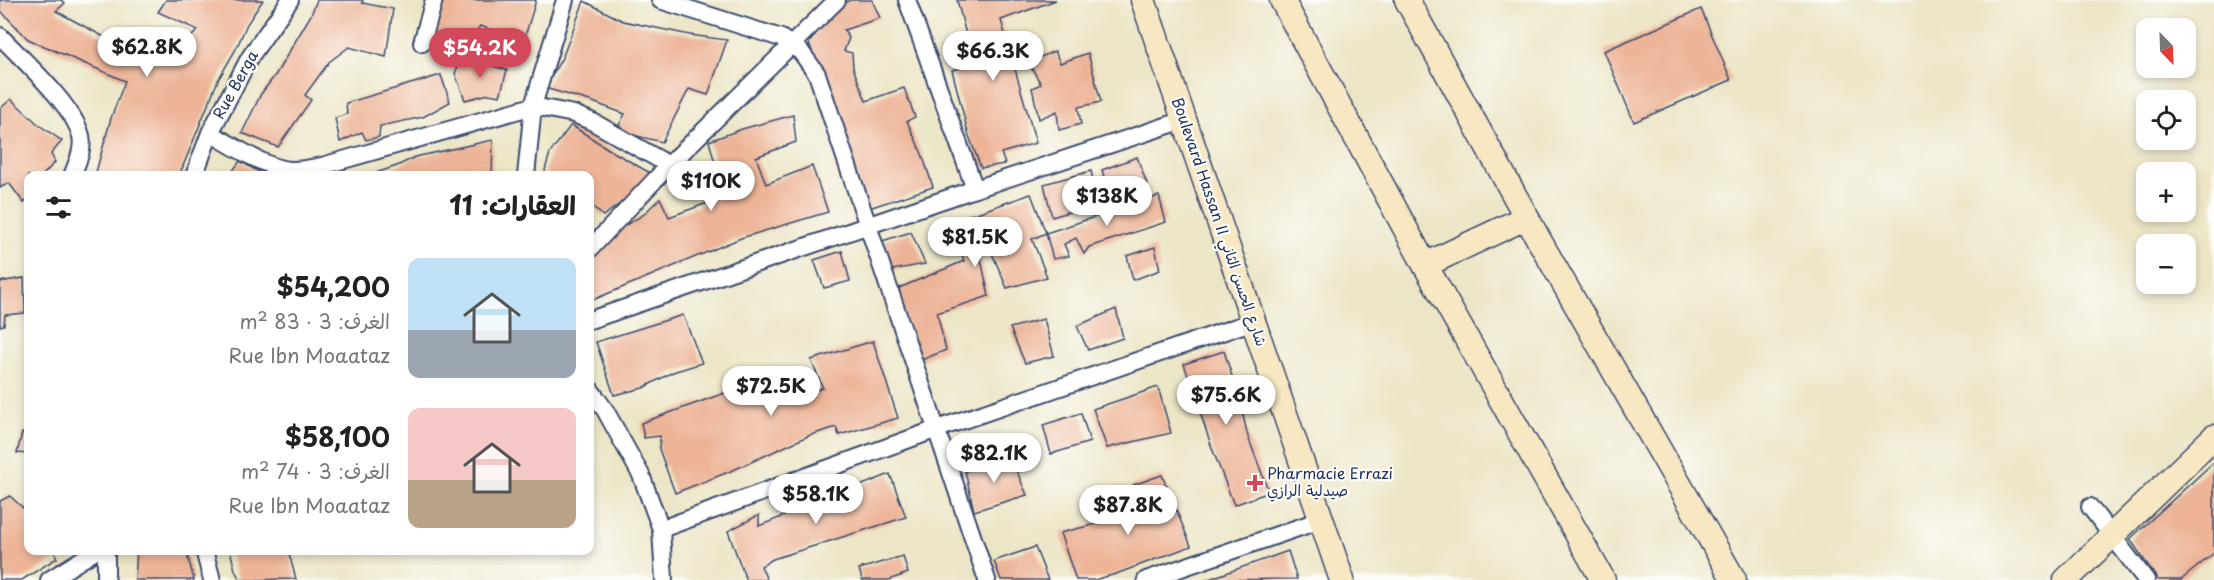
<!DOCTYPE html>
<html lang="ar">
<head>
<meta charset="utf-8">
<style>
  :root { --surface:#fff; --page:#f6f6f6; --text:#222; --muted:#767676; --accent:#d1495b }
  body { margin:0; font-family:"Playpen Sans","Playpen Sans Arabic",sans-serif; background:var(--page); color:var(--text); direction:rtl; height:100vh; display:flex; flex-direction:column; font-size:22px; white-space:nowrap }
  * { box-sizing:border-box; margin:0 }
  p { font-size:20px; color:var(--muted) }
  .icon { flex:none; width:33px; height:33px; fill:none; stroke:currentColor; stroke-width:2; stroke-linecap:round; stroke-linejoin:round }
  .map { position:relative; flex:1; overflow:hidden; direction:ltr }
  .drawer { position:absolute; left:24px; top:171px; width:570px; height:384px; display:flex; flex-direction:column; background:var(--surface); border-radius:12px; box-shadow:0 3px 9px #0003; direction:rtl }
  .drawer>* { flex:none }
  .needle { width:39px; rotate:157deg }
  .controls { position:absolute; left:2136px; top:18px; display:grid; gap:12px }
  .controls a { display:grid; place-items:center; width:60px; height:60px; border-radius:12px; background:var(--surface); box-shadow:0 3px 9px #0003; font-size:30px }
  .price { position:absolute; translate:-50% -51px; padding:0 14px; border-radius:21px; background:#fff; color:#222; font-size:20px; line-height:39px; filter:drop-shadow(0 2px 3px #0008) }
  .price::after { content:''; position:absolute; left:50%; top:36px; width:18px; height:14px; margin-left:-9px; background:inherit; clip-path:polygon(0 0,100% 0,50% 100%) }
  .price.on { background:var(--accent); color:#fff }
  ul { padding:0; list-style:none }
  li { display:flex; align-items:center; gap:18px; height:150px; padding:0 18px }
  li span { display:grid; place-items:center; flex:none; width:168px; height:120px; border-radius:12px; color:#555 }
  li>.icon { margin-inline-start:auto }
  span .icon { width:72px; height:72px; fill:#fffc; stroke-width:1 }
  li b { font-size:26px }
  h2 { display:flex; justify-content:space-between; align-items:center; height:72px; padding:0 18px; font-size:26px }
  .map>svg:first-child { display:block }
  .building { fill:#edb497 }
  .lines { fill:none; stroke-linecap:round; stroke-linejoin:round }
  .minor-casing { stroke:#3a4a6e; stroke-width:20 }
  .secondary-casing { stroke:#3a4a6e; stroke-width:27 }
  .minor { stroke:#fff; stroke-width:16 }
  .secondary { stroke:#f7e8c3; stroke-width:24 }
  .poi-dot { fill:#d1495b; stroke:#fdfcf7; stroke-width:2 }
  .labels { text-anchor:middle; stroke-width:4.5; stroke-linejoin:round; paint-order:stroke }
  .street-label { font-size:15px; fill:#1b2f5e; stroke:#fdfcf7 }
  .poi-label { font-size:15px; fill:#1b2f5e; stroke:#fdfcf7; text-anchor:start }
</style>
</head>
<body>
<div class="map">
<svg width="2214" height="580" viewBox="0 0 2214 580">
  <rect width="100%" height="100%" fill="#fdfcf7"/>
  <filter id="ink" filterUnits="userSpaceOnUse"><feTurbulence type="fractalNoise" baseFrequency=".0167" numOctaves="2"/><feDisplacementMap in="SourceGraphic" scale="12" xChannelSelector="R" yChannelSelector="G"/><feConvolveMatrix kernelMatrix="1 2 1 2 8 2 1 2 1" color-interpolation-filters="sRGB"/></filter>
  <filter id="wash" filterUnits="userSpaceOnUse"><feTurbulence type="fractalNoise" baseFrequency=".008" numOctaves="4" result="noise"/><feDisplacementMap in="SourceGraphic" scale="24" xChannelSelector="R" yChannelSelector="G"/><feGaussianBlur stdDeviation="1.35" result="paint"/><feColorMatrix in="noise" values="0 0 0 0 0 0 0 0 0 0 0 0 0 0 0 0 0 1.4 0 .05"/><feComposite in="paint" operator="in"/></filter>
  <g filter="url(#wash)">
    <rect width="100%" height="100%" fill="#ece5c6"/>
    <g id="blocks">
      <g class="building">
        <path d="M0,0h61l4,3 -9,8 63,34 47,17 32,-32 -40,-18 8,-12h97l-16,24 -11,25 -18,31 -39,96h-84l16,-58 14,-37 -97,-42 -28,-29z"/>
        <path d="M317,0h46l-1,3 31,6 -7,48 -37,-10 -20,15 -24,33 6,5 -33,47 -36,-14 19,-39 15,-20 35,-59z"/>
        <path d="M434,0h102l-12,40 -44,-14 -18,32 -40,-11z"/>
        <path d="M850,0h22l8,18 -36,12 5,8 -5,13 8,2 1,15 13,33 38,-13 11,29 -8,4 15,33 11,33 -67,22 -31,-97 -26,-69 25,-34z"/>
        <path d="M957,0h99l-55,20 35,123 -35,10 4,11 -24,4 -12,-32 -17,-66 22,-5z"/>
        <path d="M584,1l39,20 67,14 37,5 -19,55 -19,-6 -27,53 -46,-11 9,-17 -35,-13 -45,-13 18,-32z"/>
        <path d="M1701,9l30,71 -97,42 -30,-71z"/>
        <path d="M1055,51l5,12 28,-10 13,49 -23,5 3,17 -22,6 -2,-19 -18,8 -7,-31 9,-4 -13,-22z"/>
        <path d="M462,58l45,12 -7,26 -11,-2 -24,6 -10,-27z"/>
        <path d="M441,75l9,27 -27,15 -43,9 -1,11 -13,3 -4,-8 -22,10 -5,-24 12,-4 -1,-11z"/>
        <path d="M11,99l28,26 23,16 -11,13 4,8 -13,14h-14v23l-4,4 -15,-20 -9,5v-79z"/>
        <path d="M793,115l3,27 -40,15 10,27 46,-18 16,46 -87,26 -151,63v-46l22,-22 31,-18 17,-17 9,19 55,-20 -15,-56 33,-12z"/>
        <path d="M571,125l39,25 40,23 -24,26 -23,17 -13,-12v-28h-44l-1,-6 5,-17z"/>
        <path d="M493,140l-1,36h-126l31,-10 18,-9z"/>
        <path d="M1137,157l10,27 -37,13 -8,-27z"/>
        <path d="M240,161l26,15h-37z"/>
        <path d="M1091,171l7,32 -46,14 -8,-33z"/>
        <path d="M1031,194l15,39 -14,6 15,38 -40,11 -16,-37 -11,4 9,41 -52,17 9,37 -27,11 -13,-40 -7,-33 65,-27 -14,-41 27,-7z"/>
        <path d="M1159,196l7,26 -77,25 -5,7 -8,-16 -12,6 5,12 -16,3 -7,-26z"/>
        <path d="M911,232l14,32 -38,7 -8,-29z"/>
        <path d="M1155,247l5,23 -27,10 -6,-24z"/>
        <path d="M842,251l8,30 -26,7 -10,-28z"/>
        <path d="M24,278l1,35 -20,2 -1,10 -4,1v-44z"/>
        <path d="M1116,309l7,29 -35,12 -11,-24z"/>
        <path d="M683,315l19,48 -29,9 -30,16 -29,7 -18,-53z"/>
        <path d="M1044,319l10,37 -29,7 -15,-35z"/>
        <path d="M873,341l25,77 -59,17 -3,-8 -28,9 -77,35 -56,22 -16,-44 1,-13 -16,2 -3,-15 95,-34 24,-6 29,-13 5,26 29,-8 -12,-28z"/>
        <path d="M1224,351l11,35 10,23 -3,2 6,26 21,55 -35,13 -22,-57 -28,-84z"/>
        <path d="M1158,387l13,46 -64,15 -14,-39z"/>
        <path d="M1081,413l9,29 -39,12 -8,-29z"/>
        <path d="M22,433h6v21l-11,-1z"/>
        <path d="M1011,458l16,37 -53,16 -9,-40z"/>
        <path d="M2214,462v91l-33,27h-23l-28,-41z"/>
        <path d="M890,474l16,43 -133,42 -12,7 6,14h-21l-18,-49 31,-16v11z"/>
        <path d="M1162,475l29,71 -75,28 -22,6h-18l-16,-47 40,-10 40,-15 -7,-23z"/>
        <path d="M10,496l13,12 5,-4v46h25l4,8 -35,22h-22v-79z"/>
        <path d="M1035,547l13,33h-47l-7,-19z"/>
        <path d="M137,550h49l8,30h-59z"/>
        <path d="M230,550h58l8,29 -56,1 -5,-10z"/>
        <path d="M1288,551l9,28 -91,1z"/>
        <path d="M903,556l5,17 -19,7h-27l-3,-11z"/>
      </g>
    </g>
  </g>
  <g filter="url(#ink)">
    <use href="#blocks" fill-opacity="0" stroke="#3a4a6e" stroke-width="1.5"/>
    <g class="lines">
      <defs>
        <g id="minor">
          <path d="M660,0l121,38 20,14 16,22 170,506"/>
          <path d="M907,0l68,189"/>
          <path d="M0,36c22,23 74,70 81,100 3,13 -4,27 -9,40"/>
          <path d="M422,43l12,-43"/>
          <path d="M210,133c20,11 52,32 73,36 13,3 26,-1 39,-3l211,-60 41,8 19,8 76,43"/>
          <path d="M194,176l16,-43 40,-76 40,-57"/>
          <path d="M526,176l7,-70 32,-106"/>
          <path d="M590,249l79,-84 168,-165"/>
          <path d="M590,320l385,-131 209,-69"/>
          <path d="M590,389l15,21 36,65 20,54 3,51"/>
          <path d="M2090,507l56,73"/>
          <path d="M661,529l276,-100 317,-108"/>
          <path d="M106,550v30"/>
          <path d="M204,550l8,30"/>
          <path d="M49,580l48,-30"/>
          <path d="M1146,580l175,-60"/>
        </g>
        <g id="secondary">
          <path d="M1143,0l199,580"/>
          <path d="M1282,0l143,265 178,315"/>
          <path d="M1407,0l132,240 195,340"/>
          <path d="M1425,265l102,-48"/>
          <path d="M2066,580l148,-143"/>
        </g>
      </defs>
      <use href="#minor" class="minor-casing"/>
      <use href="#secondary" class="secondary-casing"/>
      <use href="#minor" class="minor"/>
      <use href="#secondary" class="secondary"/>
    </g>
  </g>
  <path class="poi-dot" d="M1252 474h6v6h6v6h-6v6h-6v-6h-6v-6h6z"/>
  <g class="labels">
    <g class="street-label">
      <text transform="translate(236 85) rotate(-61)" y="5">Rue Berga</text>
      <text transform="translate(1219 222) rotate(71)" y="5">Boulevard Hassan II شارع الحسن الثاني</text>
    </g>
    <g class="poi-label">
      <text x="1267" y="479">Pharmacie Errazi<tspan x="1267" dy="17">صيدلية الرازي</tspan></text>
    </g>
  </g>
</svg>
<div class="controls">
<a><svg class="needle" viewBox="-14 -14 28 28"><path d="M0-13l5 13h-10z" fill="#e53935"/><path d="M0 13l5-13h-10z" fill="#767676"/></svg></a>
<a><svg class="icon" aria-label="locate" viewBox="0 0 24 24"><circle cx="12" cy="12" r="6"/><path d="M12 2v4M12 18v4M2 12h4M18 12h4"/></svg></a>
<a>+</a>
<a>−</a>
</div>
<b class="price" style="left:147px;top:78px">$62.8K</b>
<b class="price on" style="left:480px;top:79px">$54.2K</b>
<b class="price" style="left:993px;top:82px">$66.3K</b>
<b class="price" style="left:711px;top:212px">$110K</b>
<b class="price" style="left:1107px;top:227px">$138K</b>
<b class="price" style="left:975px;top:268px">$81.5K</b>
<b class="price" style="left:771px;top:417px">$72.5K</b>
<b class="price" style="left:1226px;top:426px">$75.6K</b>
<b class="price" style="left:994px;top:484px">$82.1K</b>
<b class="price" style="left:816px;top:525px">$58.1K</b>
<b class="price" style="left:1128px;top:536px">$87.8K</b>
<section class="drawer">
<h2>العقارات: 11<svg class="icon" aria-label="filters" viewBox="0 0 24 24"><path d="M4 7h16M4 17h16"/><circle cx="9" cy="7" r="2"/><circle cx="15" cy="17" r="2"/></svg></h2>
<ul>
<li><span style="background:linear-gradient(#bfe0f5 60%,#9aa5b1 0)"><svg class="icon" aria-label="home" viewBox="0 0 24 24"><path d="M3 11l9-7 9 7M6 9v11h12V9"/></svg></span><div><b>$54,200</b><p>الغرف: 3 · 83 m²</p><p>Rue Ibn Moaataz</p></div></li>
<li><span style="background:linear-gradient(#f6c9c9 60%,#b9a48a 0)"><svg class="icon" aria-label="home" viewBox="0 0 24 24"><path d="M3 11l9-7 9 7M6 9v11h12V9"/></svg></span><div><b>$58,100</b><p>الغرف: 3 · 74 m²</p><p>Rue Ibn Moaataz</p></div></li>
</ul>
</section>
</div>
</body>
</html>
